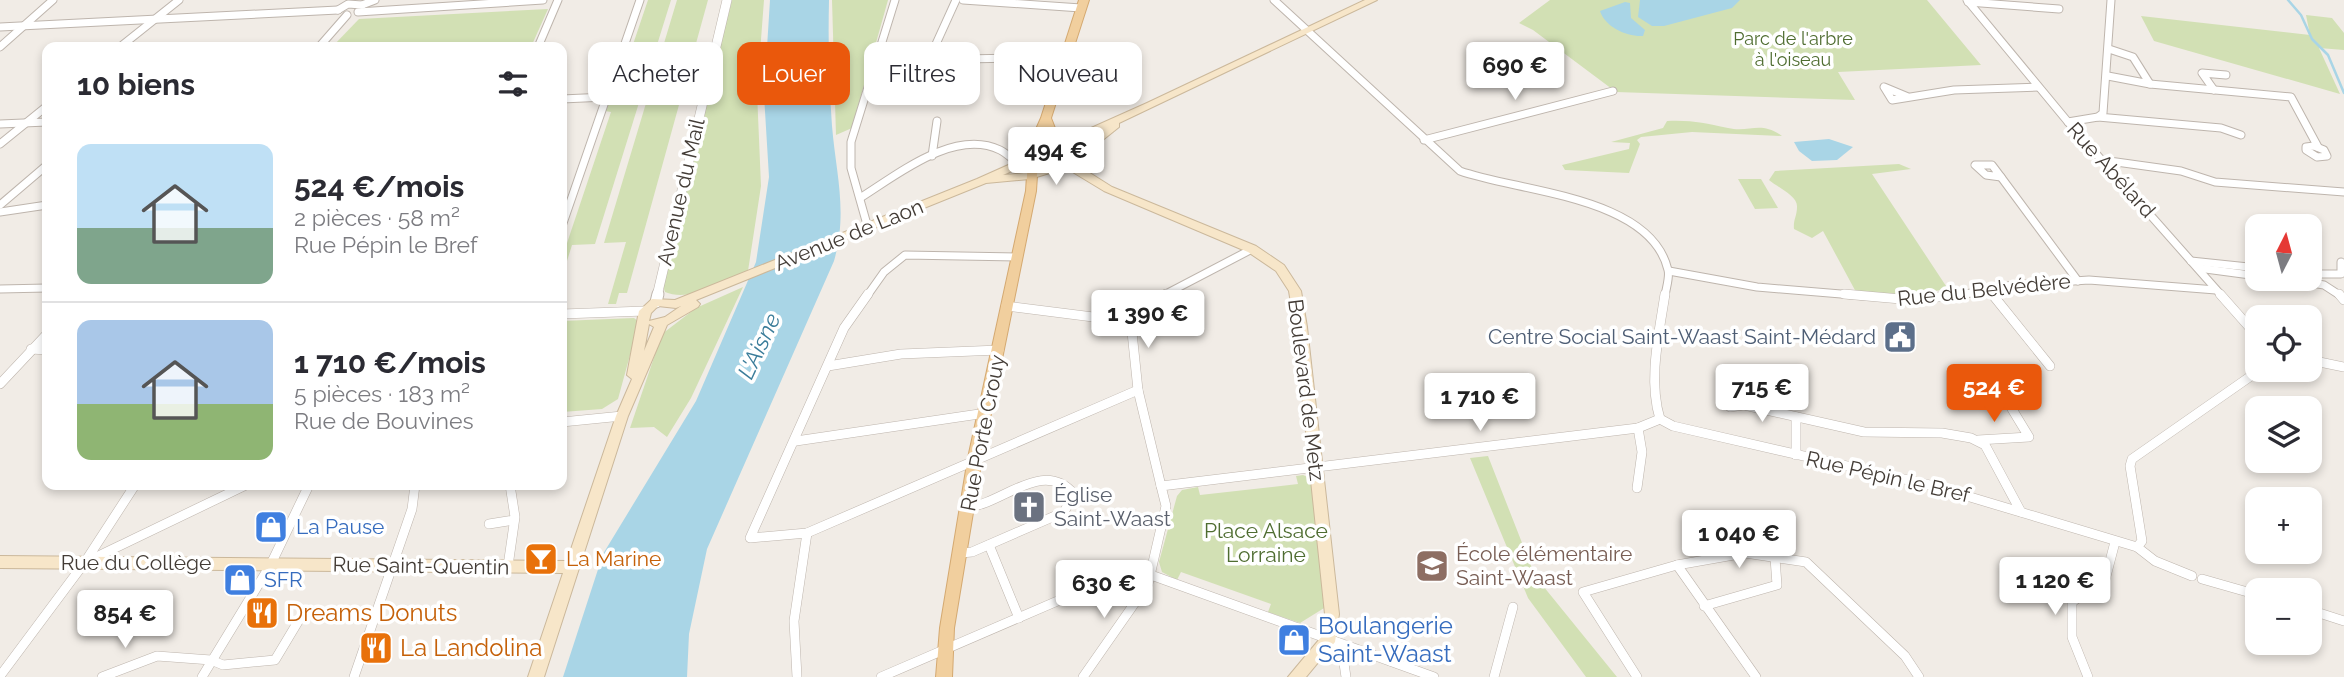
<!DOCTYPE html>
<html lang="fr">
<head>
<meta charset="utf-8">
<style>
  :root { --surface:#fff; --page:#f2f2f3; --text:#2b2b33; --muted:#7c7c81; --line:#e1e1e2; --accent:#ea580c }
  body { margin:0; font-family:Raleway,sans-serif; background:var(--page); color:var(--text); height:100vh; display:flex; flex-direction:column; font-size:26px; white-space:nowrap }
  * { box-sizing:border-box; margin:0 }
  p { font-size:23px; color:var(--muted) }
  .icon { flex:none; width:38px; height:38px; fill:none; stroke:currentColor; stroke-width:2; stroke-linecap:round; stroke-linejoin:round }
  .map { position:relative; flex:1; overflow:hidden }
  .drawer { position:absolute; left:42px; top:42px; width:525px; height:448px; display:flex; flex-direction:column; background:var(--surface); border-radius:14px; box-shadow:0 4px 10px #0003 }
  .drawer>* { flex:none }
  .guide { position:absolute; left:588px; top:42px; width:665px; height:63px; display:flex; gap:14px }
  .needle { width:46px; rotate:6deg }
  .buttons { position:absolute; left:2245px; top:214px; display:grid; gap:14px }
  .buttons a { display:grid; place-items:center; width:77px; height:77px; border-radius:14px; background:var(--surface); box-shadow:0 4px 10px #0003; font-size:35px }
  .price { position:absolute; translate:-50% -60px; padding:0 16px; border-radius:7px; background:#fff; color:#222; font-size:23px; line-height:46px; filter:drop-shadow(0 2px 4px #0008) }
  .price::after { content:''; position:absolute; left:50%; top:42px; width:21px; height:16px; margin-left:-10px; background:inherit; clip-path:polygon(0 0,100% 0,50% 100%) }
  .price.current { background:var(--accent); color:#fff }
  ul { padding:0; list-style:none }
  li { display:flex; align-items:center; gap:21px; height:175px; padding:0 35px }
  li+li { border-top:2px solid var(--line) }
  li span { display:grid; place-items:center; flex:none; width:196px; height:140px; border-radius:14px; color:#555 }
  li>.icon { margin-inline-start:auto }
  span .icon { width:84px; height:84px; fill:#fffc; stroke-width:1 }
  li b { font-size:30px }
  h2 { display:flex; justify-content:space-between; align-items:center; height:84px; padding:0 35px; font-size:30px }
  .pill { padding:0 24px; border-radius:14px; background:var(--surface); box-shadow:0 4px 10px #0003; font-size:24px; line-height:63px }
  .pill.current { background:var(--accent); color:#fff }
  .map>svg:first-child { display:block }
  .green { fill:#d2e0b4 }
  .water { fill:#a9d5e6 }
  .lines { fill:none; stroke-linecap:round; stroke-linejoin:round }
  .stream { stroke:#a9d5e6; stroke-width:2.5 }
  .minor-far1-casing { stroke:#beb5ad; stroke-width:9 }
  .minor-casing { stroke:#beb5ad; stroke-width:10 }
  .tertiary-far1-casing { stroke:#beb5ad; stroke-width:10 }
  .tertiary-casing { stroke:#beb5ad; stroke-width:13 }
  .secondary-casing { stroke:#cbb89b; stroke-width:2 }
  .primary-casing { stroke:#d4a971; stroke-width:2 }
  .minor-far1 { stroke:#fff; stroke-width:7 }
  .minor { stroke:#fff; stroke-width:9 }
  .tertiary-far1 { stroke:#fff; stroke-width:9 }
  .tertiary { stroke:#fff; stroke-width:11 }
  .secondary { fill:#f7e6c9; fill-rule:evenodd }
  .primary { fill:#f1cf9e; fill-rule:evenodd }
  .labels { text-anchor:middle; stroke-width:7; stroke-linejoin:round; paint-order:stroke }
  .far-park-label { font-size:18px; fill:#4f6d31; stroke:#fff }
  .street-label { font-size:21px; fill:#433c36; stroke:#fff }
  .service-label { font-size:21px; fill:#4e5e75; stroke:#fff; text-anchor:end }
  .worship-label { font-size:21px; fill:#5b616d; stroke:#fff; text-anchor:start }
  .shop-label { font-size:21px; fill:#366cbe; stroke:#fff; text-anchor:start }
  .park-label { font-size:21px; fill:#4f6d31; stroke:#fff }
  .education-label { font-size:21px; fill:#785e54; stroke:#fff; text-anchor:start }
  .food-label { font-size:21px; fill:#c56008; stroke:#fff; text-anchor:start }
  .water-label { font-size:23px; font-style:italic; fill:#3b7d9a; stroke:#fff }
  .near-food-label { font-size:24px; fill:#c56008; stroke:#fff; text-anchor:start }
  .near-shop-label { font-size:24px; fill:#366cbe; stroke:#fff; text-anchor:start }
</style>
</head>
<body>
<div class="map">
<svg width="2344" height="677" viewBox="0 0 2344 677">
  <rect width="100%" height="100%" fill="#f1ece6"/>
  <g class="green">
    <path d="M648,0h23l-76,244 -23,1 -10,32v-19l49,-146 -6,-1 11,-34h6z"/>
    <path d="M677,0h31l-81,293h-8l-3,11h-8l18,-62 -22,1z"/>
    <path d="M732,0h32l-7,92 4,94 -13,85c-23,10 -58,32 -83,21l-2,-6 45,-191 4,-13 5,-1 3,-14h-5z"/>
    <path d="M832,0h56l-36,128 -16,7z"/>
    <path d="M1550,0h377l54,65 -143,7 17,28 -239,-8 -83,-62 -14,-7z"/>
    <path d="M548,9l-17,38h-199l27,-28z"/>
    <path d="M2306,15l26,3 12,15v17l-25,-2 21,46 -186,-53 -13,-25 169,19z"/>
    <path d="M1667,121c26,-1 37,2 61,7 22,5 32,-8 54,8l-90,-4 -51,5 -4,3 3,4 -11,29 -64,-3 -3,-5 67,-16 1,-6 -19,-1 52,-14z"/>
    <path d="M1899,164l12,5 -39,5 76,115 -47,7 -45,-4 -33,-61 -11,7 -18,-9c-1,-9 3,-13 3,-22 1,-11 -20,-20 -28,-27l6,-9z"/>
    <path d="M1738,179h23l17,29 -23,1z"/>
    <path d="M743,287l-52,111 -24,39 -13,-10 -24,1 32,-94 34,-26z"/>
    <path d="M634,318l5,4 -21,77 -16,10 -40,3v-91z"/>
    <path d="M1488,456l47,120 82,101h-31l-58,-79 -58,-140z"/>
    <path d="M1303,475l9,4 17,126 -29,18 -32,-11 3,-8 -90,-32 -4,8 -15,-8 -3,-10 18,-66 5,-6 16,-3 2,8 98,-11 -2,-8z"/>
  </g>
  <g class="water">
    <path d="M770,0h59c-1,42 0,84 3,126 4,48 16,86 2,135l-127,288 -18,85 -2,43h-124l40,-123 93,-153 60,-139 13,-85 -5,-82z"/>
    <path d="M1640,0h100l-8,8 -68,18h-12l-14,-9z"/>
    <path d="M1625,2l5,1 1,15 14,12 -2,6c-16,1 -38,-9 -43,-25z"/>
    <path d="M1829,139l24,8 -16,13 -25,1 -13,-10 -5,-9z"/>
  </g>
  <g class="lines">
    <path class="stream" d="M2288,0l13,15 11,24 16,16 16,38"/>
    <defs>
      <g id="minor-far1">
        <path d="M963,0l118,8"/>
        <path d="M1274,0l186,171c59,21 191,25 208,99 2,7 -2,18 -3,26"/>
        <path d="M1967,0l101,122 154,174"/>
        <path d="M1968,2l91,7"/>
        <path d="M362,5l13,-5"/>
        <path d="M338,10l10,-6 14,1"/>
        <path d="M358,12l185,-12"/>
        <path d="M0,27l338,-17"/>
        <path d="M936,44l20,-44"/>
        <path d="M0,47l53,-47"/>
        <path d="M120,47l59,-47"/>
        <path d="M319,47l28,-32"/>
        <path d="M538,47l20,-47"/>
        <path d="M2108,76l42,8 -17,-27 -24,-8"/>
        <path d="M2150,84l141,13 27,50"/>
        <path d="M945,85l1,-16 17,-10 101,-2"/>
        <path d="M2214,90l-12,-17 24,2"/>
        <path d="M1908,97l-24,-10 8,13 62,-10 84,-3"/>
        <path d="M562,99l44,-2"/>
        <path d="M2098,117l123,11 20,7"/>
        <path d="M2068,122l30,-5 5,-4 8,-113"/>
        <path d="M0,124l47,-2"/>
        <path d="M1424,140l189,-49"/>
        <path d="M0,144l47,-38"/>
        <path d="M2314,146l10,4 3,6 -10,1 -11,-7v-3z"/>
        <path d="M932,156l5,-35"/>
        <path d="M2102,160l79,11 34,11 129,10"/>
        <path d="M1975,165h17l9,12 -15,-2z"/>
        <path d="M2001,177l77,104"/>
        <path d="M860,198c37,-23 94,-70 140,-48 6,3 12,9 18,13"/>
        <path d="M0,205l47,-40"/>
        <path d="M0,212l47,-7"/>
        <path d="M562,226l78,-226"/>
        <path d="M868,228l-17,-60v-26l44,-142"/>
        <path d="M2191,261l67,7"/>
        <path d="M2198,268l60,8"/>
        <path d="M1669,271l88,16 108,9"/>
        <path d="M2310,274h31v-12"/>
        <path d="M2280,278l44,7 17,11"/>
        <path d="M0,289l47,-1"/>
        <path d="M1988,290l5,6"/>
        <path d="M867,296l17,-24 21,-17 112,2"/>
        <path d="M1162,296l90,-47"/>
        <path d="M1955,296l58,-11 76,-5 127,10"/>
      </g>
      <g id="minor">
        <path d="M868,294l-24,34 -94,210 57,-5 331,-143"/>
        <path d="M1844,294l68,6 52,-6"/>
        <path d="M1992,294l58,72"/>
        <path d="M2220,294l38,43"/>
        <path d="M2339,294l5,6"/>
        <path d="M1006,306l95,12 29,-5 36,-19"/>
        <path d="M1130,313l8,77 23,96"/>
        <path d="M562,314l83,-3"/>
        <path d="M31,349l16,1"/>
        <path d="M2310,360l34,7"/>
        <path d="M828,366l73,-12 98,-4"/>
        <path d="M0,384l47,-50"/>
        <path d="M1730,407l14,-2 120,27 78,1 29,5 14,7 36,67"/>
        <path d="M1796,417v38"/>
        <path d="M1660,419c-12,-39 -1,-85 5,-125"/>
        <path d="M1660,419l13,7 257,59 207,62 18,14 37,15"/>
        <path d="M562,422l60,-6"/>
        <path d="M1978,440l51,-3 -17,-28"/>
        <path d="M796,441l190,-28"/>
        <path d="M1637,488l5,-36 -4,-24"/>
        <path d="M489,524l25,-4"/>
        <path d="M989,545l30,73"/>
        <path d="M2137,547l5,-6 -12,-75 2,-7 129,-90"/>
        <path d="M961,553l11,-1 92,-40 10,-18c-31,-36 -71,10 -106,13"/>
        <path d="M88,561l158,-76"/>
        <path d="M1677,565l79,112"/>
        <path d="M508,566l7,-49 -5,-32"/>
        <path d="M1151,575l283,102"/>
        <path d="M2202,579l56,16"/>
        <path d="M1704,606l73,-21 -2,-27"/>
        <path d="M2310,610l34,11"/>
        <path d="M1332,640l10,10 4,27"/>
        <path d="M0,676l85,-114 50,-77"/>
        <path d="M102,677l55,-21 54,4 12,5 52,-5 24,-40"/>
        <path d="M202,677l69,-113 38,-79"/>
        <path d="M354,677l58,-168 3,-24"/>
        <path d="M797,677l-3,-56 13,-88"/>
        <path d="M881,677l246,-106 24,-4"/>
        <path d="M1083,677l65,-93 18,-78 -5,-20 477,-58 22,-9"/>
        <path d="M1494,677l19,-70"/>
        <path d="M1637,677l-54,-85 94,-27 68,-12 61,9 99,94 14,21"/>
        <path d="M2088,677l-16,-40v-35l33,-22 10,-38"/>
      </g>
      <path id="tertiary-far1" d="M657,296l70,-296"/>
      <path id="tertiary" d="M656,302l2,-8"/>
      <path id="secondary" d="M1365,0h12l-258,123v4l-45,36 38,24 144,59 28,19 17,26 6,36 32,287 -4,28 -29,35h-18l35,-42 2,-21 -30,-287 -6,-36 -13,-20 -28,-19 -144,-61 -38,-23 -36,11 -44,4 -290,117 4,4 -2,3 -31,18 -39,91 -84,261h-16l35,-104 -563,-5v-12l567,5 49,-145 16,-37 -5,-4 12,-64 13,-12 23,1 302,-121 170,-76zM1102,131l-33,26 -5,-9zM1055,152l6,10c-18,9 -38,12 -58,13zM658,306l18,2 5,-2 -16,11 -16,4 2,-8zM649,324l5,3 -10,24z"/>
      <path id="primary" d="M1079,0h10l-38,118 11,28 -5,3 -4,-1 -7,-18 -7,15 -3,46 -54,267 -28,170 -2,49h-16l4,-49 28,-170 58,-267 3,-46 12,-27z"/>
    </defs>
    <use href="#minor-far1" class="minor-far1-casing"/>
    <use href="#minor" class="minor-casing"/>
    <use href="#tertiary-far1" class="tertiary-far1-casing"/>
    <use href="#tertiary" class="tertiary-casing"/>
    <use href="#secondary" class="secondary-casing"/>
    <use href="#primary" class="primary-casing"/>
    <use href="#minor-far1" class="minor-far1"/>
    <use href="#minor" class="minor"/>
    <use href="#tertiary-far1" class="tertiary-far1"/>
    <use href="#tertiary" class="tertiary"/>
    <use href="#secondary" class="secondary"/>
    <use href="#primary" class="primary"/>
  </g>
  <defs>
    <symbol id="civic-square" viewBox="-11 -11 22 22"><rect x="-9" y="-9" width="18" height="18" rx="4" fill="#5c6f8a" stroke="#fff"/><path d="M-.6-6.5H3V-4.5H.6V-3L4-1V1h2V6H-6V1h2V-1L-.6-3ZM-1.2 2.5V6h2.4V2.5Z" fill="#fff"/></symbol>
    <symbol id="church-square" viewBox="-11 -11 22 22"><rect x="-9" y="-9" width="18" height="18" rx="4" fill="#6b7280" stroke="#fff"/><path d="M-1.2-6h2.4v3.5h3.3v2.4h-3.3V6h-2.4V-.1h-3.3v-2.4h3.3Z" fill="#fff"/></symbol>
    <symbol id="shop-square" viewBox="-11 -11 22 22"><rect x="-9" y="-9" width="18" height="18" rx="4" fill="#3f7fe0" stroke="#fff"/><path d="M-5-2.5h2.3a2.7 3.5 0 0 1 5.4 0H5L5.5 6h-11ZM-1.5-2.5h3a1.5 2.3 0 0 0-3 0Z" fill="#fff"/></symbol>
    <symbol id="bar-square" viewBox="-11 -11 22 22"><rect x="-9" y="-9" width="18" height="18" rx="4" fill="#e8710a" stroke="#fff"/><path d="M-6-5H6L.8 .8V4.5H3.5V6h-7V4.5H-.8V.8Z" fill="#fff"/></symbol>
    <symbol id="school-square" viewBox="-11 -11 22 22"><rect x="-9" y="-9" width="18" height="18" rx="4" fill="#8d6e63" stroke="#fff"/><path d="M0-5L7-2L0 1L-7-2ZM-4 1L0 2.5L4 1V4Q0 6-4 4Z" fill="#fff"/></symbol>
    <symbol id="restaurant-square" viewBox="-11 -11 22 22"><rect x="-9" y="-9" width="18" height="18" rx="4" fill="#e8710a" stroke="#fff"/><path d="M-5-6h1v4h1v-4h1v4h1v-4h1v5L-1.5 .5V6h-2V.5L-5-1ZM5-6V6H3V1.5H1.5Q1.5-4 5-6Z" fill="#fff"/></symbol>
  </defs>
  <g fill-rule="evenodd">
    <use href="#civic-square" x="1881" y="318" width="38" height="38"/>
    <use href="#church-square" x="1010" y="488" width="38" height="38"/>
    <use href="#shop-square" x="252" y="508" width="38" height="38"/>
    <use href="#bar-square" x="522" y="540" width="38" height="38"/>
    <use href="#school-square" x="1413" y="547" width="38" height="38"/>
    <use href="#shop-square" x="221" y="561" width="38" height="38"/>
    <use href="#restaurant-square" x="243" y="594" width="38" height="38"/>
    <use href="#shop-square" x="1275" y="621" width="38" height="38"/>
    <use href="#restaurant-square" x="357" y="629" width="38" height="38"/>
  </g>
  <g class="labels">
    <g class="far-park-label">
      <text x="1793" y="45">Parc de l'arbre<tspan x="1793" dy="21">à l'oiseau</tspan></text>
    </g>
    <g class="street-label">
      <text transform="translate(2111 170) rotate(48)" y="7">Rue Abélard</text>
      <text transform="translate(681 192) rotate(-77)" y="7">Avenue du Mail</text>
      <text transform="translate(849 235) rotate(-22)" y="7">Avenue de Laon</text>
      <text transform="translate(1984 290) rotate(-6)" y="7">Rue du Belvédère</text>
      <text transform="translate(1306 390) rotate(83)" y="7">Boulevard de Metz</text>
      <text transform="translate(983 433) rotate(-79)" y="7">Rue Porte Crouy</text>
      <text transform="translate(1888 477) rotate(13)" y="7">Rue Pépin le Bref</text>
      <text x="136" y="570">Rue du Collège</text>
      <text transform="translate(421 566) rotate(1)" y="7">Rue Saint-Quentin</text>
    </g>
    <g class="service-label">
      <text x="1876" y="344">Centre Social Saint-Waast Saint-Médard</text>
    </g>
    <g class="worship-label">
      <text x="1054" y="502">Église<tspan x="1054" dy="24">Saint-Waast</tspan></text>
    </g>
    <g class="shop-label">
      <text x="296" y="534">La Pause</text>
      <text x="264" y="587">SFR</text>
    </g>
    <g class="park-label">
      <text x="1266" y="538">Place Alsace<tspan x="1266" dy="24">Lorraine</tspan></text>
    </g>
    <g class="education-label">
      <text x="1456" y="561">École élémentaire<tspan x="1456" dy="24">Saint-Waast</tspan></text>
    </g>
    <g class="food-label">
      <text x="566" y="566">La Marine</text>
    </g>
    <g class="water-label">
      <text transform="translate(759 346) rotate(-65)" y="8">L'Aisne</text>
    </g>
    <g class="near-food-label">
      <text x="286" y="621">Dreams Donuts</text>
      <text x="400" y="656">La Landolina</text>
    </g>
    <g class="near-shop-label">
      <text x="1318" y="634">Boulangerie<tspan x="1318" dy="28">Saint-Waast</tspan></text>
    </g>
  </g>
</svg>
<div class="buttons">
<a><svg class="needle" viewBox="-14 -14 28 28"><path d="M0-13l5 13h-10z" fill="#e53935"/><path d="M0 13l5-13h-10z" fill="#7c7c81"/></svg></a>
<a><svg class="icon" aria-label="locate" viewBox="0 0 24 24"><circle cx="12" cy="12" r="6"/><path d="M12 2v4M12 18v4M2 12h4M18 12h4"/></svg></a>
<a><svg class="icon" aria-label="layers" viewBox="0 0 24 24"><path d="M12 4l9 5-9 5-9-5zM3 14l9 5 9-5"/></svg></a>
<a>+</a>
<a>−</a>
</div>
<b class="price" style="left:1515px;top:102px">690 €</b>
<b class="price" style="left:1056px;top:187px">494 €</b>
<b class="price" style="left:1148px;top:350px">1 390 €</b>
<b class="price" style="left:1762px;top:424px">715 €</b>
<b class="price current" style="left:1994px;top:424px">524 €</b>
<b class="price" style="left:1480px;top:433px">1 710 €</b>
<b class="price" style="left:1739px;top:570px">1 040 €</b>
<b class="price" style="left:2055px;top:617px">1 120 €</b>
<b class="price" style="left:1104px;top:620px">630 €</b>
<b class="price" style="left:125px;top:650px">854 €</b>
<div class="guide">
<a class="pill">Acheter</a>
<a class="pill current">Louer</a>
<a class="pill">Filtres</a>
<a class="pill">Nouveau</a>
</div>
<section class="drawer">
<h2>10 biens<svg class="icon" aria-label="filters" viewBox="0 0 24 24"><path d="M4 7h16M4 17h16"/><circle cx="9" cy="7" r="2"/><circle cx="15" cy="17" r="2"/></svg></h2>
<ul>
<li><span style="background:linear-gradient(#bfe0f5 60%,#7fa58c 0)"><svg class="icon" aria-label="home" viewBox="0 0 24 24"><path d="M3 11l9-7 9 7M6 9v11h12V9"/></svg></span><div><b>524 €/mois</b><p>2 pièces · 58 m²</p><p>Rue Pépin le Bref</p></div></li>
<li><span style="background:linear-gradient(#a9c7e8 60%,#8fb573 0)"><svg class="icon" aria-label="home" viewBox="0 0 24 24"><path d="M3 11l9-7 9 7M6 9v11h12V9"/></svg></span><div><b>1 710 €/mois</b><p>5 pièces · 183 m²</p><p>Rue de Bouvines</p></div></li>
</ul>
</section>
</div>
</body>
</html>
